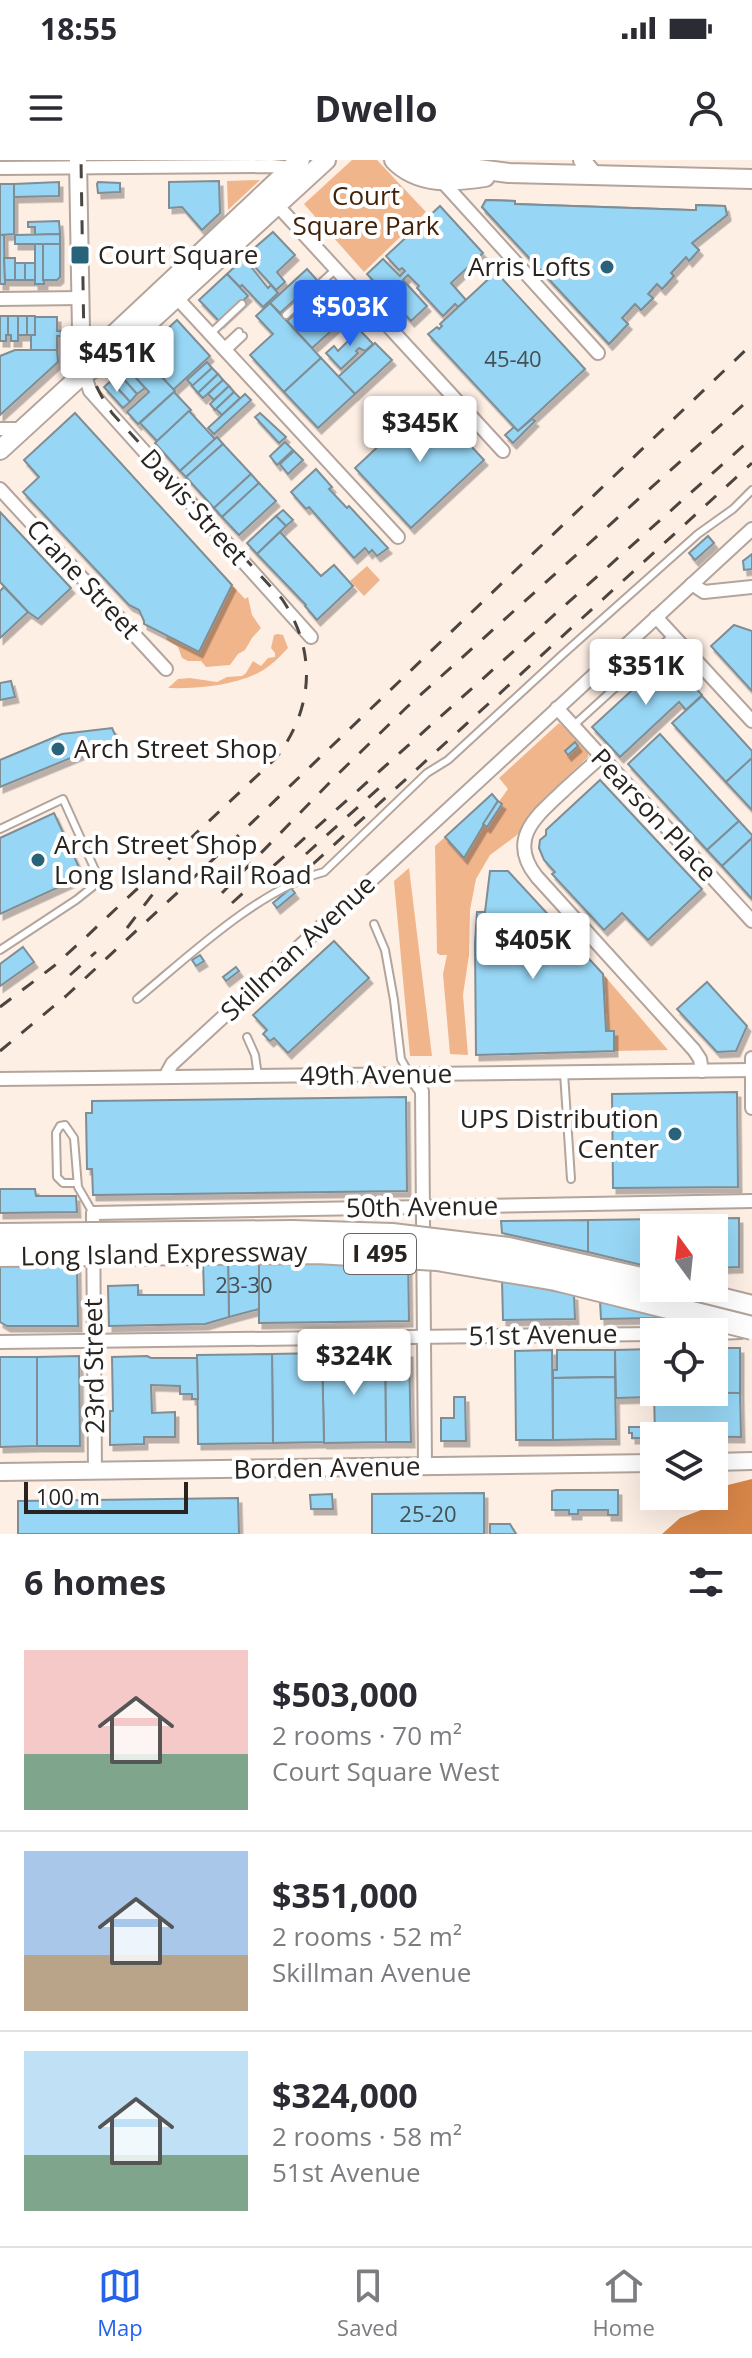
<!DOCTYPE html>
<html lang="en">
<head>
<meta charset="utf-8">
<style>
  :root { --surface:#fff; --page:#f2f2f3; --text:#2b2b33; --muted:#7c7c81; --line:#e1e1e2; --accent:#2563eb }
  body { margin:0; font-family:"Open Sans",sans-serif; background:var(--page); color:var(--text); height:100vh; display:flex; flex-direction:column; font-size:30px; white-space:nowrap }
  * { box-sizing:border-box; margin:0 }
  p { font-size:26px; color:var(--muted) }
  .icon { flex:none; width:44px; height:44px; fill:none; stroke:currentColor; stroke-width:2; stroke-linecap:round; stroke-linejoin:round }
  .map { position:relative; height:1374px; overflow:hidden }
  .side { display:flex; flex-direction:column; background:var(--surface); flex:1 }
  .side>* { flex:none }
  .needle { width:52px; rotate:345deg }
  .tools { position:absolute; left:640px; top:1054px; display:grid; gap:16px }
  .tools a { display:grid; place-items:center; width:88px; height:88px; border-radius:0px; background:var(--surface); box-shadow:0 8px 32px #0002; font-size:40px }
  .scale { position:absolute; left:24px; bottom:20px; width:164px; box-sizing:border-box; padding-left:8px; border:4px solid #28231f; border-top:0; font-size:22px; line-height:28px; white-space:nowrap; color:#28231f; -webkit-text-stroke:6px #fff; paint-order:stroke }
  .price { position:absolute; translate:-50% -68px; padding:0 18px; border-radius:8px; background:#fff; color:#222; font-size:26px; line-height:52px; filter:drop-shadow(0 2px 4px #0008) }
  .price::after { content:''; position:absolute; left:50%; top:48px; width:24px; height:18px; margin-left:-12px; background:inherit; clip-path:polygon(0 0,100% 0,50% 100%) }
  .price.active { background:var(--accent); color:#fff }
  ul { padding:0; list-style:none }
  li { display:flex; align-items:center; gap:24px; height:200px; padding:0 24px }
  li+li { border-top:2px solid var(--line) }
  li span { display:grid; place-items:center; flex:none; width:224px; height:160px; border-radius:0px; color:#555 }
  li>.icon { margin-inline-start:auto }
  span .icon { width:96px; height:96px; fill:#fffc; stroke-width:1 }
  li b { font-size:34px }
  h2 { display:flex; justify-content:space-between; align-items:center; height:96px; padding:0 24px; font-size:34px }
  .status { display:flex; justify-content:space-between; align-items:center; height:56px; padding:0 40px; background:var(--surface); direction:ltr }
  .status svg { height:22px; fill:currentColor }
  header { display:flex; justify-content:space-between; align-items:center; height:104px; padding:0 24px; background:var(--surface); font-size:36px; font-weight:700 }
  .tabs { display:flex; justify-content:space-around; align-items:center; height:112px; border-top:2px solid var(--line); background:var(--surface); font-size:22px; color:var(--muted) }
  .tabs a { display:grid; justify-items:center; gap:4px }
  .tabs .active { color:var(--accent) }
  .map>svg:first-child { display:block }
  .green { fill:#f1b58c }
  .water { fill:#d88648 }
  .building { fill:#97d6f4; stroke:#7f8e95; stroke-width:2; fill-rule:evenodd; filter:url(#shadow) }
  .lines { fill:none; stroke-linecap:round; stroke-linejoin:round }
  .lane-casing { stroke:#b3a59c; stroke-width:10 }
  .street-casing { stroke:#b3a59c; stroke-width:16 }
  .secondary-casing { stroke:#b3a59c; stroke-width:20 }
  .primary-casing { stroke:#b3a59c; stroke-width:22 }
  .highway-casing { stroke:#b3a59c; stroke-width:26 }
  .lane { stroke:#fff; stroke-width:6 }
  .street { stroke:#fff; stroke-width:12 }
  .secondary { stroke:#fff; stroke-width:16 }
  .primary { stroke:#fff; stroke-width:18 }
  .highway { stroke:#fff; stroke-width:22 }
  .rail { stroke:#4b443f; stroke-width:3; stroke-dasharray:14 14; stroke-linecap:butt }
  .street-bridge-casing { stroke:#b3a59c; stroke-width:16; stroke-linecap:butt }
  .highway-bridge-casing { stroke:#b3a59c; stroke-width:26; stroke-linecap:butt }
  .street-bridge { stroke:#fff; stroke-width:12 }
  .highway-bridge { stroke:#fff; stroke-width:22 }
  .poi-dot { fill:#28627b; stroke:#fff; stroke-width:3 }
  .labels { text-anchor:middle; stroke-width:8; stroke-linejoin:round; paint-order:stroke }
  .number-label { font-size:22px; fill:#445054 }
  .shield { fill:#fff; stroke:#686562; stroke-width:2 }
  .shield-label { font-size:24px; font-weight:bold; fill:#28231f }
  .park-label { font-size:26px; fill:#432308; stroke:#fff }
  .poi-label { font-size:26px; fill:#28231f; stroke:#fff; text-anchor:start }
  .street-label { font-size:26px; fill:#28231f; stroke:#fff }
</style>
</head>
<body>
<div class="status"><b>18:55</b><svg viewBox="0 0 49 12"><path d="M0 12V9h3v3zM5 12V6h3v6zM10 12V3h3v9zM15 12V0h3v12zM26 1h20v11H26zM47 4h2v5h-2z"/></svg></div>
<header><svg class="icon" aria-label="menu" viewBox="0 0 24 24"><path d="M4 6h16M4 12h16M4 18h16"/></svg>Dwello<svg class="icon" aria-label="person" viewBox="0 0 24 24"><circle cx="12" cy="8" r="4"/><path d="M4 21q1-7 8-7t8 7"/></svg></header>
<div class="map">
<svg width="752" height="1374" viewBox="0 0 752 1374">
  <defs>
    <filter id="shadow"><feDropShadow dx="3.5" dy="5.5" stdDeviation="0" flood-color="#0004"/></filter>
  </defs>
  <rect width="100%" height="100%" fill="#feefe5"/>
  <g class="green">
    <path d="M352,0h25l49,52 -62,60 -60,-68z"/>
    <path d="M260,20l-32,30 -1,-29z"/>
    <path d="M367,406l13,14 -16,16 -14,-15z"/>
    <path d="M232,425l13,14 3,-2 4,18 9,13 -9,10 -7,12 -7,4 -8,11 -24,2 -5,-6h-13l-6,-3 -4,-11 -11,-7 -1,-5 33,17z"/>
    <path d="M278,474l5,1 5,13c-6,6 -12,13 -19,18 -24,19 -71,23 -101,22l10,-9 12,-1 27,4 10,-5 15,-1 4,-3 7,-12 8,5 7,-8 7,-1v-4l-4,-5 3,-13z"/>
    <path d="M559,563l28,25 2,4 -1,5 -47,44 -24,34 -27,20 -14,24 -6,31 -1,45 -6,40 5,60 -18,-1 -7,-80 4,-19h-7l-3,-2 -2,-107 10,-9 19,21 13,-26 31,-43 -9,-11z"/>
    <path d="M409,708l23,188h-22l-16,-175z"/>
    <path d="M603,814l65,76 -54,1v-20h-8z"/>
  </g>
  <path class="water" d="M752,1319v55h-90l18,-16 32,-12 12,-20z"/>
  <g class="building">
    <path d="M219,21l1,32 -18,17 -20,-23 -13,1v-26z"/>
    <path d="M59,22v14l-45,1v-13z"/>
    <path d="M98,22l22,1v9l-22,1 -1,-9z"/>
    <path d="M0,24h14v50l-14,1z"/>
    <path d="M486,40l29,1v3l176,6h5v-5l29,1 2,9 -35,28 7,7 -10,11 -3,-4 -15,16 3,3 -12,13 -5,-5 -9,10 5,4 -12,12 -6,-6 -13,14 6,6 -19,20 -127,-137zM583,83l50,2 6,13 -33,30 -28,-32z"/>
    <path d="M486,40l29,1v3l176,6h5v-5l29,1 2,9 -35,28 7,7 -10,11 -3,-4 -15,16 3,3 -12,13 -5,-5 -9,10 5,4 -12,12 -6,-6 -13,14 6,6 -19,20 -127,-137z"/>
    <path d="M440,46l43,47 -32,30 15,17 -8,7 -3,-3 -12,12 -26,-28 2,-2 -11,-11 -5,5 24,26 -16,15 -44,-47 16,-15 17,17 5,-5 -3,-3 -3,2 -13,-14z"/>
    <path d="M59,61l1,13 -25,1v-8h-7v-5z"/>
    <path d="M273,72l22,23 -18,17 8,10 -9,8 -31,-34z"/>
    <path d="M60,74v10h-45v-9z"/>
    <path d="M0,75h4l1,49h-5z"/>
    <path d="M35,84h8l1,40h-9z"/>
    <path d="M43,84h17v33l-3,3h-14z"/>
    <path d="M4,98h11v22h-10z"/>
    <path d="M244,98l24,30 3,-3 7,8 -15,14 -21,-22 -2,2 -13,-13z"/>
    <rect x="15" y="103" width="10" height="17"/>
    <rect x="25" y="103" width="10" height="17"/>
    <path d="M307,109l10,11 -37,33 -10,-10z"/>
    <path d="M496,112l89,97 -67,62 -90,-97 9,-7 2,2 3,-3 -2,-2z"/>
    <path d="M227,114l21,22 -28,26 -21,-22z"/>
    <path d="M324,127l25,28 -37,33 -25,-27z"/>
    <path d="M270,143l51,55 -37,34 -34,-37 23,-21 -17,-18z"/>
    <path d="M0,156h8v19h-2v6h-6z"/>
    <path d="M8,156h10v25h-7v-6h-3z"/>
    <rect x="18" y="156" width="9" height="19"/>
    <rect x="27" y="156" width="8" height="19"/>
    <path d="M35,157h22v14h4v5h-4v14h-26v-15h4z"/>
    <path d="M177,160l33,36 -37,34 -33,-36z"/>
    <path d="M356,166l17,18 -8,7 -6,-3 -3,3 2,2 -17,16 -15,-16 8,-7 4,5 13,-13 -3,-5z"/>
    <path d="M375,183l17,17 -37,34 -17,-17z"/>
    <path d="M15,190h42l1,12 -58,53v-59z"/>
    <path d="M140,194l35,37 -37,33 -11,-12 22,-20 -23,-25z"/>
    <path d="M321,198l34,36 -37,34 -34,-36z"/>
    <path d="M207,202l5,6 -19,18 -6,-6z"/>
    <path d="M126,207l19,21 -8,6 -18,-20z"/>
    <path d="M212,208l6,6 -20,19 -6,-7z"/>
    <path d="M119,214l18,20 -7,8 -19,-21z"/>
    <path d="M218,214l5,6 -20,18 -5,-5z"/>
    <path d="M223,220l6,6 -15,14 -6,-6z"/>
    <path d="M111,221l19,21 -7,6 -19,-21z"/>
    <path d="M229,226l5,6 -19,18 -5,-6z"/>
    <path d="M174,232l17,18 -34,31 -17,-18z"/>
    <path d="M234,232l6,6 -18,17 -6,-6z"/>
    <path d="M245,234l6,6 -37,34 -6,-6z"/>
    <path d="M428,240l56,60 -73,68 -56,-60z"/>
    <path d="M189,251l26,28 -35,32 -25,-28z"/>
    <path d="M75,253l157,172 -33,67 -55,-28v-3l-5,-11 -10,-5 -106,-113 16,-15 -15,-17z"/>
    <path d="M260,253l26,24 -7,6 -24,-26z"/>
    <path d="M532,259l3,2 -22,22 -8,-8 9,-8 4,4z"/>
    <path d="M217,277l6,7 -37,33 -6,-6z"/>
    <path d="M285,282l8,8 -16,15 -7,-9z"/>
    <path d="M223,284l28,30 -37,34 -28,-31z"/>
    <path d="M294,291l9,9 -15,14 -8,-10z"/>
    <path d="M316,309l16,18 -3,2 18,19 2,-2 39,42 -11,8 -5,-6 -3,3 -4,-5 -11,10 -45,-51 -3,2 -15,-17z"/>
    <path d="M251,314l8,9 -37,34 -8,-9z"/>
    <path d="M259,323l17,18 -37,34 -17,-18z"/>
    <path d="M283,350l10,10 -7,6 -10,-10z"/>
    <path d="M0,352l71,76 -33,31 -10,-7 -28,-30z"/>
    <path d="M276,356l10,10 -29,28 -10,-11z"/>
    <path d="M280,372l41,44 13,-11 19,21 -36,34 -12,-14 1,-1 -49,-51z"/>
    <path d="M708,376l6,7 -19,17 -6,-7z"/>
    <path d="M752,394v15l-8,1 -1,-9z"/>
    <path d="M4,427l24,25 -28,26v-47z"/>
    <path d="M734,465l18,6v60l-41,-45z"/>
    <path d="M667,498l35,37 -16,15 -7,-8 -59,55 -28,-30z"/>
    <path d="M11,521l4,16 -15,3v-17z"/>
    <path d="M702,536l50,55v7l-26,24 -54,-59z"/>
    <path d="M112,568l5,11 -117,48v-27l62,-26z"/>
    <path d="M660,574l79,87 -32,29 -79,-86z"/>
    <path d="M575,582l3,4 -10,9 -3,-4z"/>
    <path d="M752,598v52l-26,-28z"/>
    <path d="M600,620l102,109 -54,51 -26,-27 -18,17 -52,-56 3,-2 -11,-12 -5,-12 1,-8 6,-5v-5z"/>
    <path d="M492,634l6,7 -34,57 -19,-21z"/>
    <path d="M498,641l4,3 -15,23 -4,-3z"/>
    <path d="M54,653l29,63 -83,38v-76z"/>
    <path d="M739,661l13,14v3l-30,28 -15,-16z"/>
    <path d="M751,679l1,2v58l-30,-33z"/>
    <path d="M490,711h18l95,103 3,57h8v20l-138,4 -1,-111 2,-32h8z"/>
    <path d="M291,728l4,5 -18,15 -4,-5z"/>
    <path d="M334,781l35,37 -81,75 -14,-15 -4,3 -7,-7 4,-4 -14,-15z"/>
    <path d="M23,787l11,15 -34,24v-22z"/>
    <path d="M200,795l4,6 -8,5 -4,-6z"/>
    <path d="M236,807l3,4 -13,10 -3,-4z"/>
    <path d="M707,822l40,44 -11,25 -19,1 -40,-43z"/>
    <path d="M737,932l1,95 -125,1 -1,-94z"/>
    <path d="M406,937l1,94 -314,4 -1,-26h-5l-1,-56h6v-12z"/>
    <path d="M0,1029h35l1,7h40l1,16 -77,1z"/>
    <path d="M739,1058v49l-25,1v-40h-60v40l-66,-16v-32z"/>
    <path d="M588,1060v32l-86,-19 -1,-12z"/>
    <path d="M408,1098l1,63 -150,2v-63z"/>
    <path d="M259,1100v49l-30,8 -1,-56z"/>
    <path d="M203,1101h25l1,56 -24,7 -96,2 -1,-40 30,-1v10h66z"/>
    <path d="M77,1105l1,61h-71l-7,-4v-56z"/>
    <path d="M502,1120l72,15 1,24 -72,1z"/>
    <path d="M600,1141l59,15v2l-58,1z"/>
    <path d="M714,1188h26v45l-48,1 22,-2z"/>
    <path d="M653,1189l1,48 -38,1 -1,-48z"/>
    <path d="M653,1189l1,43 86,1 1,44 -86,-1z"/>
    <path d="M552,1190l1,90h-37l-1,-89z"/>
    <path d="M557,1190h58v27l-62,1v-8h4z"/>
    <path d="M385,1192h24l2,90h-25z"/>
    <path d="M385,1192l1,90 -62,1 -2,-90z"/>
    <path d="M322,1193l2,89 -51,1 -1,-89z"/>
    <path d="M272,1194l1,89 -75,1 -1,-89z"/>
    <path d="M79,1196l1,90h-43v-89z"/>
    <path d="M147,1196l4,2h46l1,41h-6v-5h-12v-8l-29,-1 1,28 23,-1v25h-31v7l-34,1v-34h3l-1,-54z"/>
    <path d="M0,1197h37v89l-37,1z"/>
    <path d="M615,1217l1,62 -63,1v-62z"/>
    <path d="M454,1237h11l1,44h-25v-23h13z"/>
    <path d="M629,1267h16l2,11h-15v-5h-3z"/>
    <path d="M556,1330h62v25h-10v-5h-30v4h-9v-4h-17v-19z"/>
    <path d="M484,1333v41h-112v-40z"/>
    <path d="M332,1334l1,15h-22l-1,-14z"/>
    <path d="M238,1338l1,36h-221v-33z"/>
    <path d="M490,1364h20l6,10h-26z"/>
  </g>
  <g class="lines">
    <defs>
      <g id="lane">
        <path d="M286,155l50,-46"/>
        <path d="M210,174l32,-30"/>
        <path d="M223,187l16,-15"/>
        <path d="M227,191l16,-15"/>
        <path d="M573,566l100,-91"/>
        <path d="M0,669l63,-30 37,82 -24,19 -76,50"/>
        <path d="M374,764l11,26 9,50 7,59 9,16"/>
        <path d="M137,839c51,-42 122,-110 187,-127l103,-99 21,-13 114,-105 136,-121 35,-25 19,-19"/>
        <path d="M247,877l8,18 3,21"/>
        <path d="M564,913l7,106"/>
        <path d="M77,1023h-14l-6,-6 -1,-44 4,-7 5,-1 9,13 4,49 15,26"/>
      </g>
      <g id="street">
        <path d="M0,8l271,-2 20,2"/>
        <path d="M440,19l158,174"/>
        <path d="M277,45l226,246"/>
        <path d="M177,138l221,239"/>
        <path d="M0,139l81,-1"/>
        <path d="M84,213l6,18 221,246"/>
        <path d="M0,269h22"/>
        <path d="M0,329l166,180"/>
        <path d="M692,424l12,8 48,-5"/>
        <path d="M656,457l96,104"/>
        <path d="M557,548l195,213"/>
        <path d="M601,597c-13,11 -26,23 -38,34 -28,26 -56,49 -26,86l157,173 6,9 2,12"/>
        <path d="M752,898v50"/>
        <path d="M410,915l12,16 3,376"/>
        <path d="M165,917l7,-13 580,-535"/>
        <path d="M92,918l660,-8"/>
        <path d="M714,1173l27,-1"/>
        <path d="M0,1182l654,-8"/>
        <path d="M95,1311l-2,-258 659,-12"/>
      </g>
      <g id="secondary">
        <path d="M78,0l3,171 3,42"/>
        <path d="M582,0l13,16"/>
        <path d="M714,1302l38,-1"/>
        <path d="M0,1312l654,-9"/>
      </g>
      <g id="primary">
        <path d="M394,0c24,25 59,22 91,17"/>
        <path d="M415,0l13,6 35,1 46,6 243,6"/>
        <path d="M87,212l23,-14 216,-198"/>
        <path d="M0,290l84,-77 22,-31 194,-182"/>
      </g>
      <path id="highway" d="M676,1128l76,19"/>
    </defs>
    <use href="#lane" class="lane-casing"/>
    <use href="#street" class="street-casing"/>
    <use href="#secondary" class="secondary-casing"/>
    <use href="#primary" class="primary-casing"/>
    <use href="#highway" class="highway-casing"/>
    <use href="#lane" class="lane"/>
    <use href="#street" class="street"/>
    <use href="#secondary" class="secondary"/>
    <use href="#primary" class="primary"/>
    <use href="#highway" class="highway"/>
    <g class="rail">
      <path d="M306,694l73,-66"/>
      <path d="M313,704l439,-401"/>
      <path d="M222,733l115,-118 70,-68 345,-310"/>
      <path d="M232,743l520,-465"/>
      <path d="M127,768l44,-58"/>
      <path d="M70,815l26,-23"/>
      <path d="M0,847l54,-41 32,-29 190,-179c38,-50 41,-107 6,-159l-170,-186c-15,-22 -24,-42 -28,-69l-3,-184"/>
      <path d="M0,891l66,-55 153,-142 533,-510"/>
    </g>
    <defs>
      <path id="street-bridge" d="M0,919l92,-1"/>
      <g id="highway-bridge">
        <path d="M0,1075l292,-3 100,3 116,14 146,33"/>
        <path d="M0,1095l317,-3 120,7 119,20 196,49"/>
      </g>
    </defs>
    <use href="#street-bridge" class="street-bridge-casing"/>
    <use href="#highway-bridge" class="highway-bridge-casing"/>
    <use href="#street-bridge" class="street-bridge"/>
    <use href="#highway-bridge" class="highway-bridge"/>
  </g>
  <g class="poi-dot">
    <rect x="70" y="85" width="20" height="20" rx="4"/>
    <circle cx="607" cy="107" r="8"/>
    <circle cx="58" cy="589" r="8"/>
    <circle cx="38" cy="700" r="8"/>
    <circle cx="675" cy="974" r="8"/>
  </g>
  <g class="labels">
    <g class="number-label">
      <text x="513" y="207">45-40</text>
      <text x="244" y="1133">23-30</text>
      <text x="428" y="1362">25-20</text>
    </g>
    <rect class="shield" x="344" y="1074" width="72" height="40" rx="6"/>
    <g class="shield-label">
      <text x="380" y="1102">I 495</text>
    </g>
    <g class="park-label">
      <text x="366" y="45">Court<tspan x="366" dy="30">Square Park</tspan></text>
    </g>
    <g class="poi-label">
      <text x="98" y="104">Court Square</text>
      <text x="591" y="116" text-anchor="end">Arris Lofts</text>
      <text x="74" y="598">Arch Street Shop</text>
      <text x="54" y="694">Arch Street Shop<tspan x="54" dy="30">Long Island Rail Road</tspan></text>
      <text x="659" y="968" text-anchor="end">UPS Distribution<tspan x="659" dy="30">Center</tspan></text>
    </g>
    <g class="street-label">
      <text transform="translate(194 347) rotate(48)" y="9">Davis Street</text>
      <text transform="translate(83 419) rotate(47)" y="9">Crane Street</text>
      <text transform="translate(654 655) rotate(47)" y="9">Pearson Place</text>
      <text transform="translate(298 788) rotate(-43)" y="9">Skillman Avenue</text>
      <text transform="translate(376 915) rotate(-1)" y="9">49th Avenue</text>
      <text transform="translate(422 1047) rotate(-1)" y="9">50th Avenue</text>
      <text transform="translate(164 1094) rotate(-1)" y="9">Long Island Expressway</text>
      <text transform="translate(543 1175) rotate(-1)" y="9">51st Avenue</text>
      <text transform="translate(94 1206) rotate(-91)" y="9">23rd Street</text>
      <text transform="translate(327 1308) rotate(-1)" y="9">Borden Avenue</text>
    </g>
  </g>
</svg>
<div class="tools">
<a><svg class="needle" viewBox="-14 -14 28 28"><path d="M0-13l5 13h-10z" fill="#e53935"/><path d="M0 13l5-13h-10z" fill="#7c7c81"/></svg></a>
<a><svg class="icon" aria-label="locate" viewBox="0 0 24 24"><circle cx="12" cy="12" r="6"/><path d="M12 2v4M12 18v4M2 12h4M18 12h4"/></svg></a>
<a><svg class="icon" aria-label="layers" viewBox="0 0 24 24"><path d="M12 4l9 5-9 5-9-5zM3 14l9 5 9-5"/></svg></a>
</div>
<div class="scale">100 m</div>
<b class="price active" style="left:350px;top:188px">$503K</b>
<b class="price" style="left:117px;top:234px">$451K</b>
<b class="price" style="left:420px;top:304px">$345K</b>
<b class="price" style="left:646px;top:547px">$351K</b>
<b class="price" style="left:533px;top:821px">$405K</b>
<b class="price" style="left:354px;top:1237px">$324K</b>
</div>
<section class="side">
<h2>6 homes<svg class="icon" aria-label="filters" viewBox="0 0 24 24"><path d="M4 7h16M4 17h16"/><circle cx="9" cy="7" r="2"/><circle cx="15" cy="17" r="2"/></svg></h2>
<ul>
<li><span style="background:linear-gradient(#f6c9c9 65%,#7fa58c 0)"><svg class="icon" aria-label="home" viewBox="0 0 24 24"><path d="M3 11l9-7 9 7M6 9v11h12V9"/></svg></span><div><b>$503,000</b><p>2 rooms · 70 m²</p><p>Court Square West</p></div></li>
<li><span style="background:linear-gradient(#a9c7e8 65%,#b9a48a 0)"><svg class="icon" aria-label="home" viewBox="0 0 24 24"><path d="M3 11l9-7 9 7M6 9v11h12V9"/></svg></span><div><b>$351,000</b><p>2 rooms · 52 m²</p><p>Skillman Avenue</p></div></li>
<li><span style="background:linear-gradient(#bfe0f5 65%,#7fa58c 0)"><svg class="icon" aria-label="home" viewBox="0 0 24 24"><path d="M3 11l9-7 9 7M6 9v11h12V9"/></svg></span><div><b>$324,000</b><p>2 rooms · 58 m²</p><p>51st Avenue</p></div></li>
</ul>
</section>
<nav class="tabs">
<a class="active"><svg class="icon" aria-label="map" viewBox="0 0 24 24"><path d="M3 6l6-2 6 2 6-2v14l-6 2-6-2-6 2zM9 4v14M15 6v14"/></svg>Map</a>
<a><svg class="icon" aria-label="saved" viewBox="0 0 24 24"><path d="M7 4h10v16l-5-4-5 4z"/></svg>Saved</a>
<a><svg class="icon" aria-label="home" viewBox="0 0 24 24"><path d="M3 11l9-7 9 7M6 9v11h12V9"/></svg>Home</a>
</nav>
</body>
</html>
